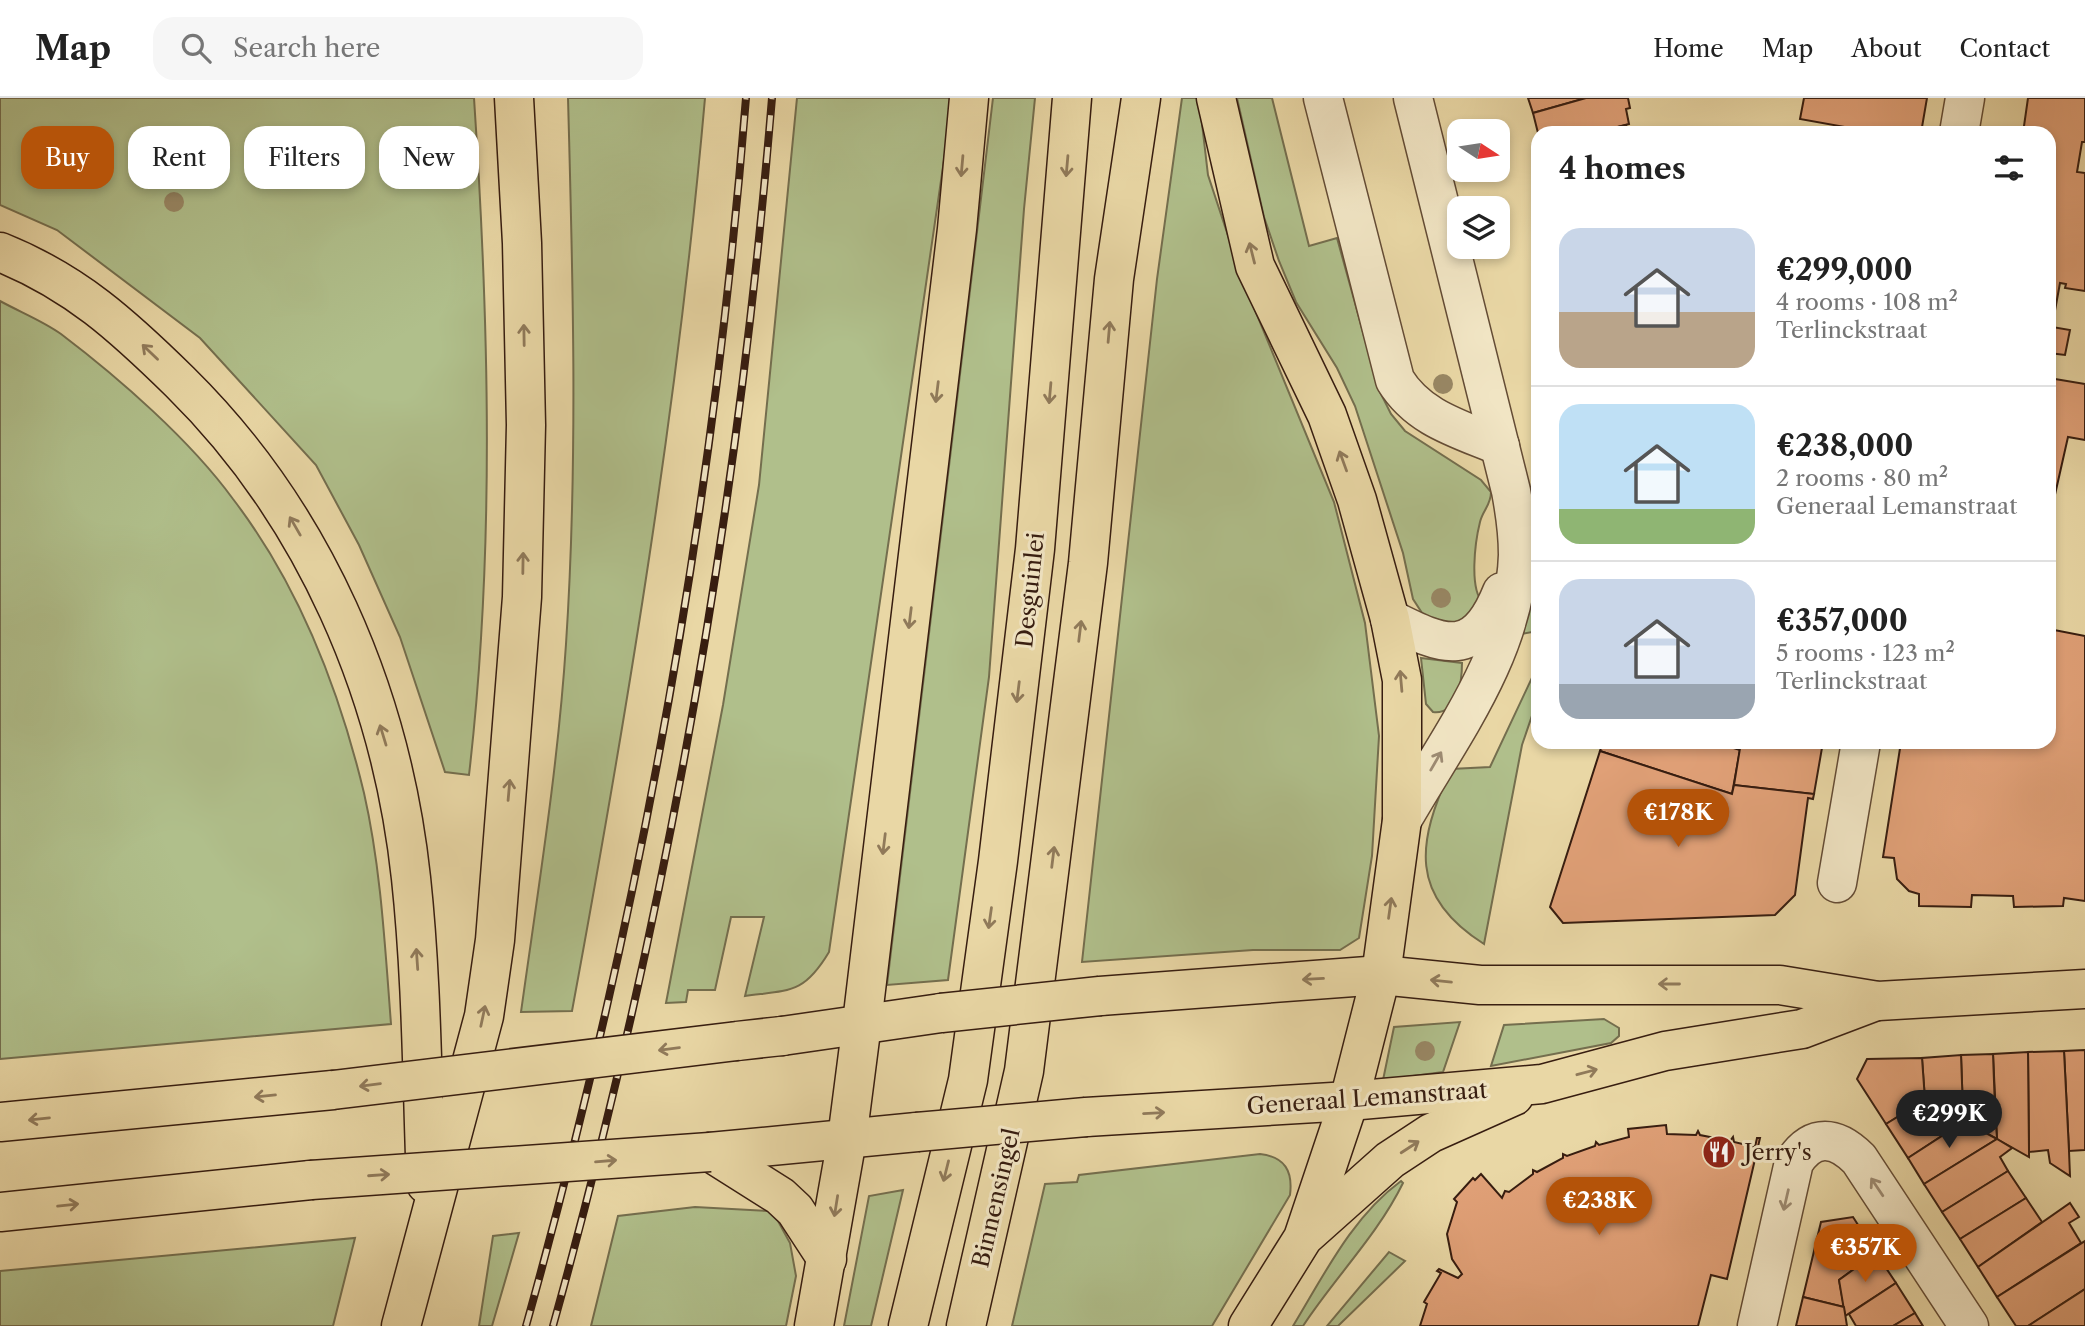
<!DOCTYPE html>
<html lang="en">
<head>
<meta charset="utf-8">
<style>
  :root { --surface:#fff; --page:#f6f6f6; --text:#222; --muted:#767676; --line:#e0e0e0; --accent:#b45309 }
  body { margin:0; font-family:"Libre Caslon Text",serif; background:var(--page); color:var(--text); height:100vh; display:flex; flex-direction:column; font-size:26px; white-space:nowrap }
  * { box-sizing:border-box; margin:0 }
  p { font-size:23px; color:var(--muted) }
  .icon { flex:none; width:38px; height:38px; fill:none; stroke:currentColor; stroke-width:2; stroke-linecap:round; stroke-linejoin:round }
  .map { position:relative; flex:1; overflow:hidden }
  .side { position:absolute; left:1531px; top:28px; width:525px; height:623px; display:flex; flex-direction:column; background:var(--surface); border-radius:21px; box-shadow:0 4px 10px #0003 }
  .side>* { flex:none }
  .hud { position:absolute; left:21px; top:28px; width:665px; height:63px; display:flex; gap:14px }
  .needle { width:46px; rotate:102deg }
  .tools { position:absolute; left:1447px; top:21px; display:grid; gap:14px }
  .tools a { display:grid; place-items:center; width:63px; height:63px; border-radius:14px; background:var(--surface); box-shadow:0 4px 10px #0003; font-size:35px }
  .price { position:absolute; translate:-50% -60px; padding:0 16px; border-radius:24px; background:var(--accent); color:#fff; font-size:23px; line-height:46px; filter:drop-shadow(0 2px 4px #0008) }
  .price::after { content:''; position:absolute; left:50%; top:42px; width:21px; height:16px; margin-left:-10px; background:inherit; clip-path:polygon(0 0,100% 0,50% 100%) }
  .price.active { background:#222; color:#fff }
  ul { padding:0; list-style:none }
  li { display:flex; align-items:center; gap:21px; height:175px; padding:0 28px }
  li+li { border-top:2px solid var(--line) }
  li span { display:grid; place-items:center; flex:none; width:196px; height:140px; border-radius:21px; color:#555 }
  li>.icon { margin-inline-start:auto }
  span .icon { width:84px; height:84px; fill:#fffc; stroke-width:1 }
  li b { font-size:30px }
  h2 { display:flex; justify-content:space-between; align-items:center; height:84px; padding:0 28px; font-size:30px }
  .chip { padding:0 24px; border-radius:21px; background:var(--surface); box-shadow:0 4px 10px #0003; font-size:24px; line-height:63px }
  .chip.active { background:var(--accent); color:#fff }
  header { display:flex; align-items:center; gap:42px; box-sizing:border-box; height:98px; padding:0 35px; background:var(--surface); border-bottom:2px solid var(--line) }
  header strong { font-size:33px }
  nav { display:flex; gap:38px; margin-inline-start:auto; font-size:24px }
  .search { width:490px; height:63px; background:var(--page); display:flex; align-items:center; gap:18px; box-sizing:border-box; padding:0 24px; border-radius:21px; color:var(--muted); font-size:26px }
  .map>svg:first-child { display:block }
  .green { fill:#b0bf8b; stroke:#746e4e; stroke-width:2 }
  .building { fill:#e0a077; stroke:#371d10; stroke-width:2 }
  .lines { fill:none; stroke-linecap:round; stroke-linejoin:round }
  .minor-casing { stroke:#644c35; stroke-width:41 }
  .major-casing { stroke:#371d10; stroke-width:41 }
  .highway-casing { stroke:#371d10; stroke-width:41 }
  .minor { stroke:#f1e5c4; stroke-width:38 }
  .major { stroke:#e9d7a5; stroke-width:38 }
  .highway { stroke:#e9d7a5; stroke-width:38 }
  .rail-casing { stroke:#371d10; stroke-width:8 }
  .rail { stroke:#f1e5c4; stroke-width:5; stroke-dasharray:16; stroke-linecap:butt }
  .major-bridge-casing { stroke:#371d10; stroke-width:41; stroke-linecap:butt }
  .highway-bridge-casing { stroke:#371d10; stroke-width:41; stroke-linecap:butt }
  .major-bridge { stroke:#e9d7a5; stroke-width:38 }
  .highway-bridge { stroke:#e9d7a5; stroke-width:38 }
  .tree { fill:#988764 }
  .oneway { stroke:#907a5a }
  .oneway2 { stroke:#9d8b73 }
  .labels { text-anchor:middle; stroke-width:6; stroke-linejoin:round; paint-order:stroke }
  .street-label { font-size:23px; fill:#371d10; stroke:#f1e5c4 }
  .poi-label { font-size:23px; fill:#371d10; stroke:#f1e5c4; text-anchor:start }
</style>
</head>
<body>
<header>
<strong>Map</strong>
<div class="search"><svg class="icon" aria-label="search" viewBox="0 0 24 24"><circle cx="10" cy="10" r="6"/><path d="M15 15l6 6"/></svg>Search here</div>
<nav><a>Home</a><a>Map</a><a>About</a><a>Contact</a></nav>
</header>
<div class="map">
<svg width="2085" height="1228" viewBox="0 0 2085 1228">
  <rect width="100%" height="100%" fill="#e9d7a5"/>
  <filter id="stains"><feTurbulence type="fractalNoise" baseFrequency=".00286" numOctaves="4"/><feColorMatrix values="0 0 0 0 .2 0 0 0 0 .09 0 0 0 0 .02 0 0 0 .5 -.17"/></filter>
  <radialGradient id="worn" r=".72"><stop offset=".6" stop-color="#630" stop-opacity="0"/><stop offset="1" stop-color="#630" stop-opacity=".3"/></radialGradient>
  <g class="green">
    <path d="M0,0h474c15,226 21,452 -5,677l-24,-3 -45,-135 -41,-92 -43,-80 -116,-127 -143,-108 -57,-25z"/>
    <path d="M568,0h137c-27,307 -77,610 -133,913l-51,1c17,-122 37,-245 45,-368 12,-182 7,-364 2,-546z"/>
    <path d="M797,0h156l-124,854c-25,42 -39,38 -84,44l19,-79h-33l-16,73h-27l-2,12 -20,1 57,-298 36,-220z"/>
    <path d="M993,0h42l-11,111 -35,468 -41,303 -61,5z"/>
    <path d="M1182,0h17l9,77 35,106 91,221 31,121 14,113 -7,120 -13,82 -19,12h-87l-171,12 75,-683z"/>
    <path d="M1237,0h35l37,148 28,-8 42,152 12,24 14,17 76,49 10,12c0,13 -8,18 -11,30 -5,20 -11,67 3,81l-22,23 -37,-10 -11,-17 -10,-46 -48,-147 -18,-38 -41,-66 -17,-41 -15,-44z"/>
    <path d="M0,203c20,11 43,20 61,33 58,44 129,106 172,165 65,85 106,190 131,294 17,75 21,154 27,231l-391,35z"/>
    <path d="M1538,432v101l-17,3 14,-69z"/>
    <path d="M1421,560l41,5c0,18 -4,52 -29,49l-7,-8z"/>
    <path d="M1538,567v33l-16,47 -38,199c-76,-48 -67,-102 -33,-175l39,-2z"/>
    <path d="M1604,921l15,9v8l-8,7 -120,23 13,-41z"/>
    <path d="M1460,924l-17,50 -60,8 11,-53z"/>
    <path d="M1260,1056c25,3 33,17 30,41l-78,131h-200l33,-142 32,-2 2,-7z"/>
    <path d="M1401,1083l2,2c-26,53 -68,94 -100,143h-10c31,-51 59,-109 108,-145z"/>
    <path d="M903,1092l-32,136h-27l25,-130z"/>
    <path d="M695,1109l73,4 10,10 12,22 6,33 -10,50h-195l27,-110z"/>
    <path d="M519,1135l-27,93h-13l14,-90z"/>
    <path d="M355,1140l-22,88h-333v-55z"/>
    <path d="M1389,1154l16,9 -67,65h-11z"/>
  </g>
  <g class="building">
    <path d="M1528,0h58l-53,15z"/>
    <path d="M1586,0h42l2,10 -4,1 3,15 -35,9h-56l-5,-20z"/>
    <path d="M1804,0h123l-6,35h-77l1,-6 -45,-8z"/>
    <path d="M2028,0h57v44h-3l-5,30 8,1v118l-20,-3 1,-4 -6,-1 -8,44 18,3 -5,25 -16,-2v-220h-26z"/>
    <path d="M1626,27l2,8h-34z"/>
    <path d="M2049,280l36,6v56l-17,-3 -14,62 -5,-1z"/>
    <path d="M2049,531l36,7v265l-21,-3 -1,8 -49,1 -1,-11 -41,-1 -1,12 -52,-1v-12l-10,-3 -12,-12 -3,-21 -11,-1 18,-115h148z"/>
    <path d="M1603,644h111l26,8 -8,44 -132,-43z"/>
    <path d="M1741,644h82l-9,52 -80,-9z"/>
    <path d="M1600,653l132,43 2,-9 80,9 -1,5 -5,-1 -13,97 -20,20 -212,8 -13,-16z"/>
    <path d="M2085,952v100l-16,1 -5,-100z"/>
    <path d="M2064,953l5,100 1,25 -20,-13 -2,-13 -19,2 -1,-100z"/>
    <path d="M2028,954l1,100v5l-32,-18 -4,-85z"/>
    <path d="M1993,956l2,55 -32,2 -2,-56z"/>
    <path d="M1961,957l2,56 -16,1 -22,-12 -3,-42z"/>
    <path d="M1922,960l3,42 -39,24 -29,-45 10,-20z"/>
    <path d="M1925,1002l22,12 7,16 -46,30 -22,-34z"/>
    <path d="M1995,1011l2,30 -50,-27z"/>
    <path d="M1947,1014l50,27 -73,45 -16,-26 46,-30z"/>
    <path d="M1666,1027l1,9 29,1 2,-4 2,4 30,6 3,-4 1,5 21,5 2,-9h3l-33,141 -16,-4 -13,51h-278l7,-22 -3,-2 17,-29 -4,-2 2,-2 19,9 4,-4 -10,-15 -5,-25 10,-32 -3,-3 19,-21 2,2 6,-6 21,24 3,-7 4,1 24,-18v-4l4,2 26,-14v-4l4,2 28,-10 1,-4 3,3 30,-8 -1,-8z"/>
    <path d="M1997,1041l15,9 -12,9 8,14 -66,41 -18,-28z"/>
    <path d="M2008,1073l18,27 -66,41 -18,-27z"/>
    <path d="M2026,1100l16,24 -64,45 -18,-28z"/>
    <path d="M2070,1105l9,14 -10,6 12,20 -84,54 -19,-30z"/>
    <path d="M1853,1119l23,36 -37,27 5,27 -41,-10 18,-75z"/>
    <path d="M2085,1143v48l-57,37h-12l-19,-29z"/>
    <path d="M1876,1155l20,30 -51,33 -6,-36z"/>
    <path d="M1896,1185l19,30 -22,13h-37l-7,-12z"/>
    <path d="M2085,1191v37h-57z"/>
    <path d="M1803,1199l41,10 3,19h-51z"/>
    <path d="M1915,1215l8,13h-30z"/>
  </g>
  <g class="lines">
    <defs>
      <g id="minor">
        <path d="M1323,0l72,282c24,39 65,49 105,66"/>
        <path d="M1959,35l6,-35"/>
        <path d="M1390,521c55,28 85,40 112,-27"/>
        <path d="M1402,722c47,-82 113,-167 116,-265 0,-22 -3,-43 -7,-64l-98,-393"/>
        <path d="M1837,785l24,-141"/>
        <path d="M1757,1228l37,-164c19,-29 42,-26 65,-3l110,167"/>
      </g>
      <g id="major">
        <path d="M1216,0l39,168 72,149 30,85 33,119 12,61v140l-21,155 -32,126 -46,137 -55,88"/>
        <path d="M1100,898l281,-21 99,10h300l98,16 207,-12"/>
        <path d="M782,938l159,-23"/>
        <path d="M1086,1019l263,-16 193,-17 123,-33 137,-22 74,-28"/>
        <path d="M710,1054l207,-20"/>
        <path d="M710,1054l70,44 15,14 32,49"/>
        <path d="M1307,1136l83,-74 41,-27 83,-37"/>
        <path d="M814,1228l33,-187 15,-116 95,-794 12,-131"/>
        <path d="M908,1228l60,-246 30,-219 37,-312 37,-451"/>
        <path d="M966,1228l58,-255 64,-508 26,-284 27,-181"/>
      </g>
      <g id="highway">
        <path d="M0,154c75,30 123,74 180,130 134,132 211,310 231,496 11,102 11,205 15,306"/>
        <path d="M737,943l45,-5"/>
        <path d="M0,1024l333,-32"/>
        <path d="M0,1114l311,-32"/>
        <path d="M401,1228l83,-310 11,-76 27,-343 4,-172 -4,-182 -8,-145"/>
      </g>
    </defs>
    <use href="#minor" class="minor-casing"/>
    <use href="#major" class="major-casing"/>
    <use href="#highway" class="highway-casing"/>
    <use href="#minor" class="minor"/>
    <use href="#major" class="major"/>
    <use href="#highway" class="highway"/>
    <defs>
      <g id="rail">
        <path d="M526,1228c112,-401 187,-813 220,-1228"/>
        <path d="M553,1228c112,-402 185,-813 219,-1228"/>
      </g>
    </defs>
    <use href="#rail" class="rail-casing"/>
    <use href="#rail" class="rail"/>
    <defs>
      <g id="major-bridge">
        <path d="M941,915l159,-17"/>
        <path d="M917,1034l169,-15"/>
      </g>
      <g id="highway-bridge">
        <path d="M333,992l404,-49"/>
        <path d="M311,1082l399,-28"/>
      </g>
    </defs>
    <use href="#major-bridge" class="major-bridge-casing"/>
    <use href="#highway-bridge" class="highway-bridge-casing"/>
    <use href="#major-bridge" class="major-bridge"/>
    <use href="#highway-bridge" class="highway-bridge"/>
  </g>
  <g class="tree">
    <circle cx="197" cy="73" r="10"/>
    <circle cx="174" cy="104" r="10"/>
    <circle cx="1443" cy="286" r="10"/>
    <circle cx="1441" cy="500" r="10"/>
    <circle cx="1425" cy="953" r="10"/>
  </g>
  <defs><path id="oneway-shaft" d="M-6 0H5M1.5-3L5.5 0L1.5 3" fill="none" stroke-width="1.6" stroke-linecap="round" stroke-linejoin="round" transform="scale(1.75)"/></defs>
  <g class="oneway">
    <use href="#oneway-shaft" transform="translate(962 68) rotate(95)"/>
    <use href="#oneway-shaft" transform="translate(1067 68) rotate(95)"/>
    <use href="#oneway-shaft" transform="translate(1252 155) rotate(-104)"/>
    <use href="#oneway-shaft" transform="translate(1109 234) rotate(-85)"/>
    <use href="#oneway-shaft" transform="translate(524 237) rotate(-91)"/>
    <use href="#oneway-shaft" transform="translate(150 254) rotate(-136)"/>
    <use href="#oneway-shaft" transform="translate(937 294) rotate(97)"/>
    <use href="#oneway-shaft" transform="translate(1050 295) rotate(95)"/>
    <use href="#oneway-shaft" transform="translate(1343 363) rotate(-110)"/>
    <use href="#oneway-shaft" transform="translate(295 428) rotate(-120)"/>
    <use href="#oneway-shaft" transform="translate(523 465) rotate(-89)"/>
    <use href="#oneway-shaft" transform="translate(910 520) rotate(97)"/>
    <use href="#oneway-shaft" transform="translate(1080 533) rotate(-83)"/>
    <use href="#oneway-shaft" transform="translate(1401 583) rotate(-95)"/>
    <use href="#oneway-shaft" transform="translate(1018 594) rotate(97)"/>
    <use href="#oneway-shaft" transform="translate(383 637) rotate(-107)"/>
    <use href="#oneway-shaft" transform="translate(509 692) rotate(-85)"/>
    <use href="#oneway-shaft" transform="translate(884 746) rotate(97)"/>
    <use href="#oneway-shaft" transform="translate(1053 759) rotate(-83)"/>
    <use href="#oneway-shaft" transform="translate(1390 810) rotate(-82)"/>
    <use href="#oneway-shaft" transform="translate(990 820) rotate(98)"/>
    <use href="#oneway-shaft" transform="translate(417 861) rotate(-94)"/>
    <use href="#oneway-shaft" transform="translate(1313 881) rotate(177)"/>
    <use href="#oneway-shaft" transform="translate(1441 883) rotate(-174)"/>
    <use href="#oneway-shaft" transform="translate(1669 886) rotate(-180)"/>
    <use href="#oneway-shaft" transform="translate(483 918) rotate(-78)"/>
    <use href="#oneway-shaft" transform="translate(669 951) rotate(173)"/>
    <use href="#oneway-shaft" transform="translate(1587 974) rotate(-15)"/>
    <use href="#oneway-shaft" transform="translate(370 987) rotate(173)"/>
    <use href="#oneway-shaft" transform="translate(265 998) rotate(174)"/>
    <use href="#oneway-shaft" transform="translate(1154 1015) rotate(-3)"/>
    <use href="#oneway-shaft" transform="translate(39 1021) rotate(174)"/>
    <use href="#oneway-shaft" transform="translate(1410 1049) rotate(-33)"/>
    <use href="#oneway-shaft" transform="translate(606 1063) rotate(-5)"/>
    <use href="#oneway-shaft" transform="translate(946 1073) rotate(104)"/>
    <use href="#oneway-shaft" transform="translate(379 1077) rotate(-4)"/>
    <use href="#oneway-shaft" transform="translate(68 1107) rotate(-6)"/>
    <use href="#oneway-shaft" transform="translate(836 1108) rotate(99)"/>
  </g>
  <g class="oneway2">
    <use href="#oneway-shaft" transform="translate(1436 663) rotate(-60)"/>
    <use href="#oneway-shaft" transform="translate(1877 1089) rotate(-124)"/>
    <use href="#oneway-shaft" transform="translate(1786 1102) rotate(103)"/>
  </g>
  <defs>
    <symbol id="restaurant-disc" viewBox="-11 -11 22 22"><circle r="9.5" fill="#8f2418" stroke="#f1e5c4"/><path d="M-5-6h1v4h1v-4h1v4h1v-4h1v5L-1.5 .5V6h-2V.5L-5-1ZM5-6V6H3V1.5H1.5Q1.5-4 5-6Z" fill="#fff"/></symbol>
  </defs>
  <g fill-rule="evenodd">
    <use href="#restaurant-disc" x="1700" y="1035" width="38" height="38"/>
  </g>
  <g class="labels">
    <g class="street-label">
      <text transform="translate(1030 492) rotate(-84)" y="8">Desguinlei</text>
      <text transform="translate(1367 1000) rotate(-4)" y="8">Generaal Lemanstraat</text>
      <text transform="translate(996 1100) rotate(-77)" y="8">Binnensingel</text>
    </g>
    <g class="poi-label">
      <text x="1744" y="1062">Jerry's</text>
    </g>
  </g>
  <rect width="100%" height="100%" filter="url(#stains)"/>
  <rect width="100%" height="100%" fill="url(#worn)"/>
</svg>
<div class="tools">
<a><svg class="needle" viewBox="-14 -14 28 28"><path d="M0-13l5 13h-10z" fill="#e53935"/><path d="M0 13l5-13h-10z" fill="#767676"/></svg></a>
<a><svg class="icon" aria-label="layers" viewBox="0 0 24 24"><path d="M12 4l9 5-9 5-9-5zM3 14l9 5 9-5"/></svg></a>
</div>
<b class="price" style="left:1678px;top:751px">€178K</b>
<b class="price active" style="left:1949px;top:1052px">€299K</b>
<b class="price" style="left:1599px;top:1139px">€238K</b>
<b class="price" style="left:1865px;top:1186px">€357K</b>
<div class="hud">
<a class="chip active">Buy</a>
<a class="chip">Rent</a>
<a class="chip">Filters</a>
<a class="chip">New</a>
</div>
<section class="side">
<h2>4 homes<svg class="icon" aria-label="filters" viewBox="0 0 24 24"><path d="M4 7h16M4 17h16"/><circle cx="9" cy="7" r="2"/><circle cx="15" cy="17" r="2"/></svg></h2>
<ul>
<li><span style="background:linear-gradient(#c9d6e8 60%,#b9a48a 0)"><svg class="icon" aria-label="home" viewBox="0 0 24 24"><path d="M3 11l9-7 9 7M6 9v11h12V9"/></svg></span><div><b>€299,000</b><p>4 rooms · 108 m²</p><p>Terlinckstraat</p></div></li>
<li><span style="background:linear-gradient(#bfe0f5 75%,#8fb573 0)"><svg class="icon" aria-label="home" viewBox="0 0 24 24"><path d="M3 11l9-7 9 7M6 9v11h12V9"/></svg></span><div><b>€238,000</b><p>2 rooms · 80 m²</p><p>Generaal Lemanstraat</p></div></li>
<li><span style="background:linear-gradient(#c9d6e8 75%,#9aa5b1 0)"><svg class="icon" aria-label="home" viewBox="0 0 24 24"><path d="M3 11l9-7 9 7M6 9v11h12V9"/></svg></span><div><b>€357,000</b><p>5 rooms · 123 m²</p><p>Terlinckstraat</p></div></li>
</ul>
</section>
</div>
</body>
</html>
